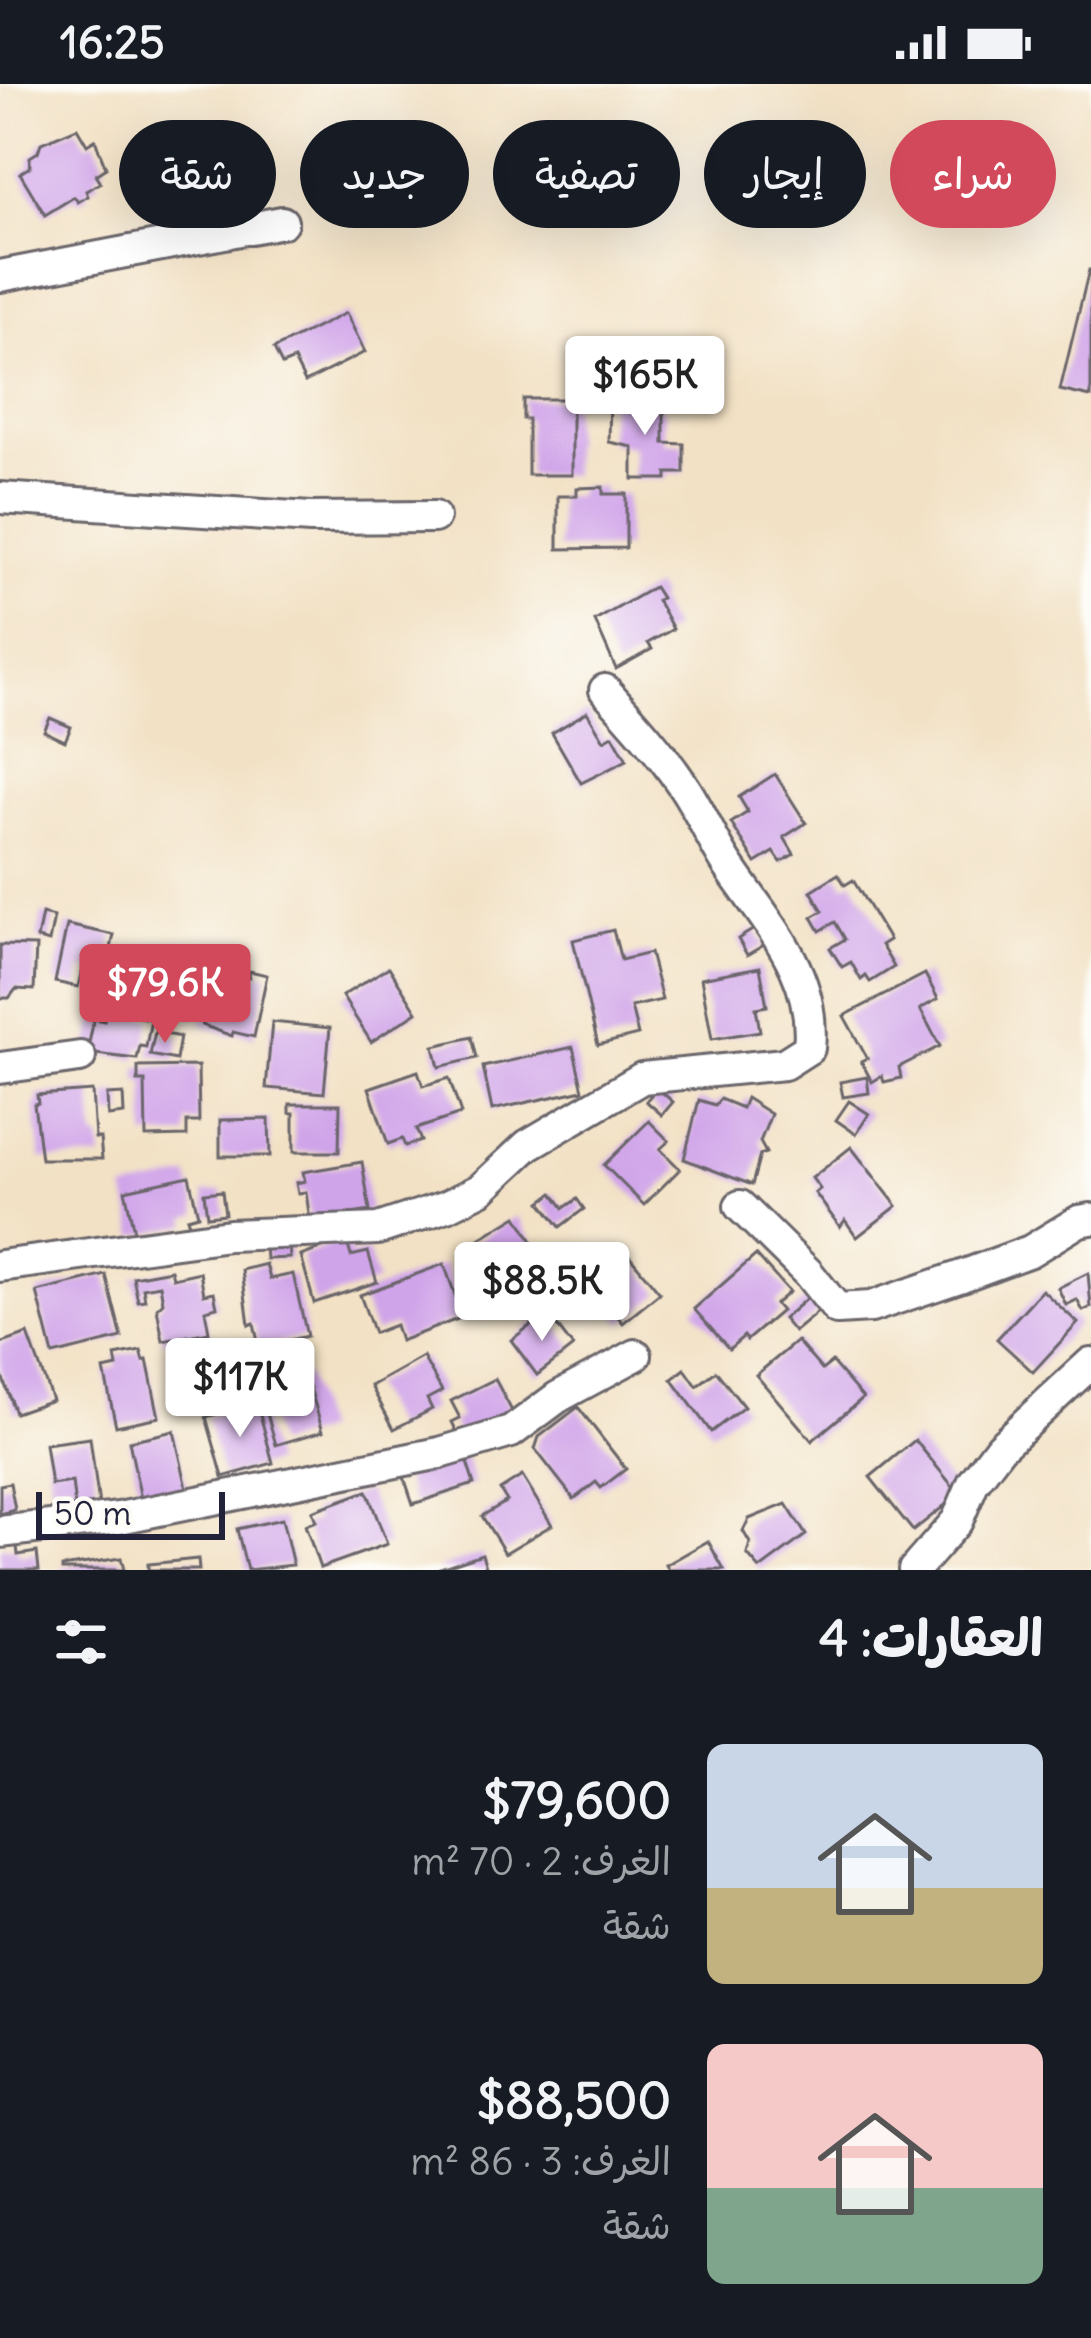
<!DOCTYPE html>
<html lang="ar">
<head>
<meta charset="utf-8">
<style>
  :root { --surface:#171b24; --page:#242831; --text:#f1f3f6; --muted:#9ea1a6; --accent:#d1495b }
  body { margin:0; font-family:Delius,"Playpen Sans Arabic",sans-serif; background:var(--page); color:var(--text); direction:rtl; height:100vh; display:flex; flex-direction:column; font-size:45px; white-space:nowrap }
  * { box-sizing:border-box; margin:0 }
  p { font-size:39px; color:var(--muted) }
  .icon { flex:none; width:66px; height:66px; fill:none; stroke:currentColor; stroke-width:2; stroke-linecap:round; stroke-linejoin:round }
  .map { position:relative; height:1486px; overflow:hidden; direction:ltr }
  .details { display:flex; flex-direction:column; background:var(--surface); flex:1 }
  .details>* { flex:none }
  .top-card { position:absolute; left:36px; top:36px; width:1020px; height:108px; direction:rtl; display:flex; gap:24px }
  .scale { position:absolute; left:36px; bottom:30px; width:189px; box-sizing:border-box; padding-left:12px; border:6px solid #22223b; border-top:0; font-size:33px; line-height:42px; white-space:nowrap; color:#22223b; -webkit-text-stroke:9px #fdfcf7; paint-order:stroke }
  .price { position:absolute; translate:-50% -102px; padding:0 27px; border-radius:12px; background:#fff; color:#222; font-size:39px; line-height:78px; filter:drop-shadow(0 3px 6px #0008) }
  .price::after { content:''; position:absolute; left:50%; top:72px; width:36px; height:27px; margin-left:-18px; background:inherit; clip-path:polygon(0 0,100% 0,50% 100%) }
  .price.on { background:var(--accent); color:#fff }
  ul { padding:0; list-style:none }
  li { display:flex; align-items:center; gap:36px; height:300px; padding:0 48px }
  li span { display:grid; place-items:center; flex:none; width:336px; height:240px; border-radius:18px; color:#555 }
  li>.icon { margin-inline-start:auto }
  span .icon { width:144px; height:144px; fill:#fffc; stroke-width:1 }
  li b { font-size:51px }
  h2 { display:flex; justify-content:space-between; align-items:center; height:144px; padding:0 48px; font-size:51px }
  .chip { padding:0 42px; border-radius:54px; background:var(--surface); box-shadow:0 12px 48px #0002; font-size:42px; line-height:108px }
  .chip.on { background:var(--accent); color:#fff }
  .status { display:flex; justify-content:space-between; align-items:center; height:84px; padding:0 60px; background:var(--surface); direction:ltr }
  .status svg { height:33px; fill:currentColor }
  .map>svg:first-child { display:block }
  .building { fill:#d0a4e9 }
  .lines { fill:none; stroke-linecap:round; stroke-linejoin:round }
  .street-casing { stroke:#6b656b; stroke-width:36 }
  .street { stroke:#fff; stroke-width:30 }
</style>
</head>
<body>
<div class="status"><b>16:25</b><svg viewBox="0 0 49 12"><path d="M0 12V9h3v3zM5 12V6h3v6zM10 12V3h3v9zM15 12V0h3v12zM26 1h20v11H26zM47 4h2v5h-2z"/></svg></div>
<div class="map">
<svg width="1091" height="1486" viewBox="0 0 1091 1486">
  <rect width="100%" height="100%" fill="#fdfcf7"/>
  <filter id="ink" filterUnits="userSpaceOnUse"><feTurbulence type="fractalNoise" baseFrequency=".00833" numOctaves="2"/><feDisplacementMap in="SourceGraphic" scale="24" xChannelSelector="R" yChannelSelector="G"/><feConvolveMatrix kernelMatrix="1 2 1 2 8 2 1 2 1" color-interpolation-filters="sRGB"/></filter>
  <filter id="wash" filterUnits="userSpaceOnUse"><feTurbulence type="fractalNoise" baseFrequency=".004" numOctaves="4" result="noise"/><feDisplacementMap in="SourceGraphic" scale="48" xChannelSelector="R" yChannelSelector="G"/><feGaussianBlur stdDeviation="2.7" result="paint"/><feColorMatrix in="noise" values="0 0 0 0 0 0 0 0 0 0 0 0 0 0 0 0 0 1.4 0 .05"/><feComposite in="paint" operator="in"/></filter>
  <g filter="url(#wash)">
    <rect width="100%" height="100%" fill="#f2e1c4"/>
    <g id="blocks">
      <g class="building">
        <path d="M77,44l10,17 8,-5 11,28 -11,7 5,8 -14,8 2,5 -10,6 -4,-5 -29,18 -25,-42 10,-6v-10l8,-5 3,-9z"/>
        <path d="M1089,186h2v127l-31,-7z"/>
        <path d="M346,229l19,39 -60,30 -11,-22 -12,5 -8,-16z"/>
        <path d="M610,314h33l21,12v33l20,1v29h-17v6h-34v-32l-24,-5z"/>
        <path d="M523,315h49v76h-44v-56h-5z"/>
        <path d="M603,403v7h23v54l-68,1v-53h19v-8z"/>
        <path d="M654,503l7,11 -4,2 16,29 -25,14 4,6 -36,20 -21,-48z"/>
        <path d="M587,628l17,28 9,-5 14,25 -46,23 -29,-50z"/>
        <path d="M50,634l21,9 -6,14 -21,-10z"/>
        <path d="M775,690l31,49 -22,14 10,17 -13,8 -7,-10 -18,11 -25,-40 17,-11 -9,-15z"/>
        <path d="M838,790l7,11 8,-5 36,60 -8,5 13,22 -24,15 -4,-6 -5,4 -10,-18 -9,5 -12,-19 15,-9 -10,-17 -15,9 -8,-14 11,-6 -12,-20z"/>
        <path d="M42,830l12,3 -5,25 -12,-3z"/>
        <path d="M67,841l47,10 -9,39 -23,-5 -4,18 -23,-5z"/>
        <path d="M754,845l10,16 -17,10 -9,-16z"/>
        <path d="M613,846l8,30 29,-7 12,47 -31,7 7,28 -40,10 -25,-105z"/>
        <path d="M0,861l36,1 -2,44 -18,-1 -7,9h-9z"/>
        <path d="M389,883l28,45 -46,30 -29,-46z"/>
        <path d="M760,883l7,39 -11,2 4,23 -48,8 -11,-61z"/>
        <path d="M213,885l36,8 1,-6 17,4 -13,62 -21,-5 -1,4 -30,-11z"/>
        <path d="M925,890l13,25 -18,10 20,37 -41,21 2,11 -17,4 -2,-6 -10,6 -11,-21 6,-3 -23,-42z"/>
        <path d="M139,897l19,4 -4,20 -19,-4z"/>
        <path d="M106,926l45,9 -5,28 -6,-1 -3,13 -50,-6 7,-34 10,2z"/>
        <path d="M272,938l58,6 -6,65 -58,-5z"/>
        <path d="M155,948l25,5 -4,23 -26,-5z"/>
        <path d="M472,953l5,21 -38,9 -5,-21z"/>
        <path d="M573,963l10,43 -91,20 -9,-43z"/>
        <path d="M198,982l1,56h-12v14l-41,1 -1,-56h-7v-14z"/>
        <path d="M418,987l5,15 26,-8 12,36 -45,15 5,12 -16,5 -3,-7 -14,5 -19,-56z"/>
        <path d="M867,993l2,16 -26,4 -3,-15z"/>
        <path d="M657,1004l16,14 -11,13 -16,-14z"/>
        <path d="M92,1007l3,47h5l2,21h-61l-7,-55 4,-1 -1,-8z"/>
        <path d="M123,1010l1,20 -16,2 -1,-21z"/>
        <path d="M746,1014l25,16 -11,28 6,11 -6,2 -8,30 -68,-26 15,-59 16,5 5,-6 22,9z"/>
        <path d="M849,1017l20,13 -13,20 -20,-14z"/>
        <path d="M290,1020h50l-1,48h-45v-39h-4z"/>
        <path d="M269,1035l1,37h-50v-36z"/>
        <path d="M649,1037l20,20 -9,8 20,20 -36,36 -40,-40z"/>
        <path d="M851,1063l46,59 -40,31 -12,-17 -5,7 -25,-34 5,-4 -8,-11z"/>
        <path d="M362,1078l8,49 -60,10 -4,-29 -8,1 -2,-10 9,-2 -2,-9z"/>
        <path d="M189,1092l9,39 -11,3 2,6 -54,12 -10,-46z"/>
        <path d="M222,1107l3,23 -18,2 -3,-23z"/>
        <path d="M553,1109l11,15 13,-9 7,10 -24,18 -19,-25z"/>
        <path d="M517,1132l31,52 -31,18 -9,-7 -20,11 -25,-41z"/>
        <path d="M346,1155l5,17 17,-4 9,30 -63,21 -13,-47z"/>
        <path d="M289,1161l1,13 -24,1 -1,-13z"/>
        <path d="M628,1170l32,39 -37,30 -32,-39z"/>
        <path d="M756,1171l33,37 -14,12 6,7 -34,29 -3,-4 -15,13 -35,-40z"/>
        <path d="M266,1180l4,15 23,-5 14,62 -48,11 -5,-24 -5,2 -7,-55z"/>
        <path d="M444,1180l19,53 -63,24 -5,-16 -21,8 -14,-38z"/>
        <path d="M171,1186l2,8 27,-6 4,22 10,-2 3,15 -12,3 4,22 -46,9 -6,-33 6,-6 -3,-17 -17,3 2,12 -7,1 -5,-24z"/>
        <path d="M1088,1189l3,34 -8,4 -6,-11 -11,5 -8,-17z"/>
        <path d="M106,1191l16,63 -69,17 -16,-63z"/>
        <path d="M1042,1206l36,33 -45,49 -36,-33z"/>
        <path d="M808,1213l11,14 -25,21 -11,-13z"/>
        <path d="M547,1229l26,34 -36,28 -26,-35z"/>
        <path d="M28,1250l24,66 -37,13 -15,-43v-26z"/>
        <path d="M797,1257l25,29 10,-8 31,36 -51,43 -56,-66z"/>
        <path d="M141,1267l3,10 3,-1 12,57 -43,9 -12,-56 13,-3 -2,-11z"/>
        <path d="M423,1273l19,34 -15,8 5,10 -38,20 -23,-43z"/>
        <path d="M685,1285l12,17 19,-15 28,36 -33,25 -39,-53z"/>
        <path d="M306,1291l17,56 -47,14 -16,-56z"/>
        <path d="M495,1295l18,34 -52,27 -9,-18 8,-4 -9,-17z"/>
        <path d="M257,1319l16,60 -50,14 -17,-60z"/>
        <path d="M578,1323l48,62 -25,19 -5,-6 -22,17 -39,-50 4,-12z"/>
        <path d="M174,1347l13,57 -46,11 -12,-58z"/>
        <path d="M90,1354l10,75 -24,3 -4,-34 -21,3 -6,-41z"/>
        <path d="M915,1356l44,54 -46,37 -43,-54z"/>
        <path d="M463,1366l11,34 -61,20 -11,-33z"/>
        <path d="M522,1392l30,49 -47,28 -23,-37 25,-15 -7,-11z"/>
        <path d="M10,1399l5,27 -15,4v-29z"/>
        <path d="M367,1407l20,53 -67,24 -15,-43 11,-4 -4,-10z"/>
        <path d="M786,1420l20,31 -46,34 -13,-15 3,-11 -7,-12 6,-12z"/>
        <path d="M282,1435l11,46 -46,5 -10,-41z"/>
        <path d="M708,1457l16,29h-55l-3,-5z"/>
        <path d="M17,1462l1,9 19,-3 2,18h-39v-22z"/>
        <path d="M482,1470l5,16h-50v-1z"/>
        <path d="M121,1474l3,12h-62v-3z"/>
        <path d="M198,1475l1,11h-51v-6z"/>
      </g>
    </g>
  </g>
  <g filter="url(#ink)">
    <use href="#blocks" fill-opacity="0" stroke="#6b656b" stroke-width="3"/>
    <g class="lines">
      <defs>
        <g id="street">
          <path d="M0,192l282,-54"/>
          <path d="M0,414l311,20 123,-1"/>
          <path d="M0,984l80,-11"/>
          <path d="M740,1122l68,67 29,36 34,-2 91,-31 68,-25 49,-30 12,-2"/>
          <path d="M0,1182l229,-31 149,-6 69,-23 34,-17 47,-44 114,-67 142,-14 25,-16c8,-75 -42,-124 -81,-183 -17,-26 -28,-55 -46,-81 -23,-34 -50,-64 -77,-94"/>
          <path d="M0,1448l119,-14 321,-65 71,-21 47,-35 78,-42"/>
          <path d="M914,1486l43,-49 16,-38 27,-36 91,-84"/>
        </g>
      </defs>
      <use href="#street" class="street-casing"/>
      <use href="#street" class="street"/>
    </g>
  </g>
</svg>
<div class="scale">50 m</div>
<b class="price" style="left:645px;top:354px">$165K</b>
<b class="price on" style="left:165px;top:962px">$79.6K</b>
<b class="price" style="left:542px;top:1260px">$88.5K</b>
<b class="price" style="left:240px;top:1356px">$117K</b>
<div class="top-card">
<a class="chip on">شراء</a>
<a class="chip">إيجار</a>
<a class="chip">تصفية</a>
<a class="chip">جديد</a>
<a class="chip">شقة</a>
</div>
</div>
<section class="details">
<h2>العقارات: 4<svg class="icon" aria-label="filters" viewBox="0 0 24 24"><path d="M4 7h16M4 17h16"/><circle cx="9" cy="7" r="2"/><circle cx="15" cy="17" r="2"/></svg></h2>
<ul>
<li><span style="background:linear-gradient(#c9d6e8 60%,#c2b280 0)"><svg class="icon" aria-label="home" viewBox="0 0 24 24"><path d="M3 11l9-7 9 7M6 9v11h12V9"/></svg></span><div><b>$79,600</b><p>الغرف: 2 · 70 m²</p><p>شقة</p></div></li>
<li><span style="background:linear-gradient(#f6c9c9 60%,#7fa58c 0)"><svg class="icon" aria-label="home" viewBox="0 0 24 24"><path d="M3 11l9-7 9 7M6 9v11h12V9"/></svg></span><div><b>$88,500</b><p>الغرف: 3 · 86 m²</p><p>شقة</p></div></li>
</ul>
</section>
</body>
</html>
